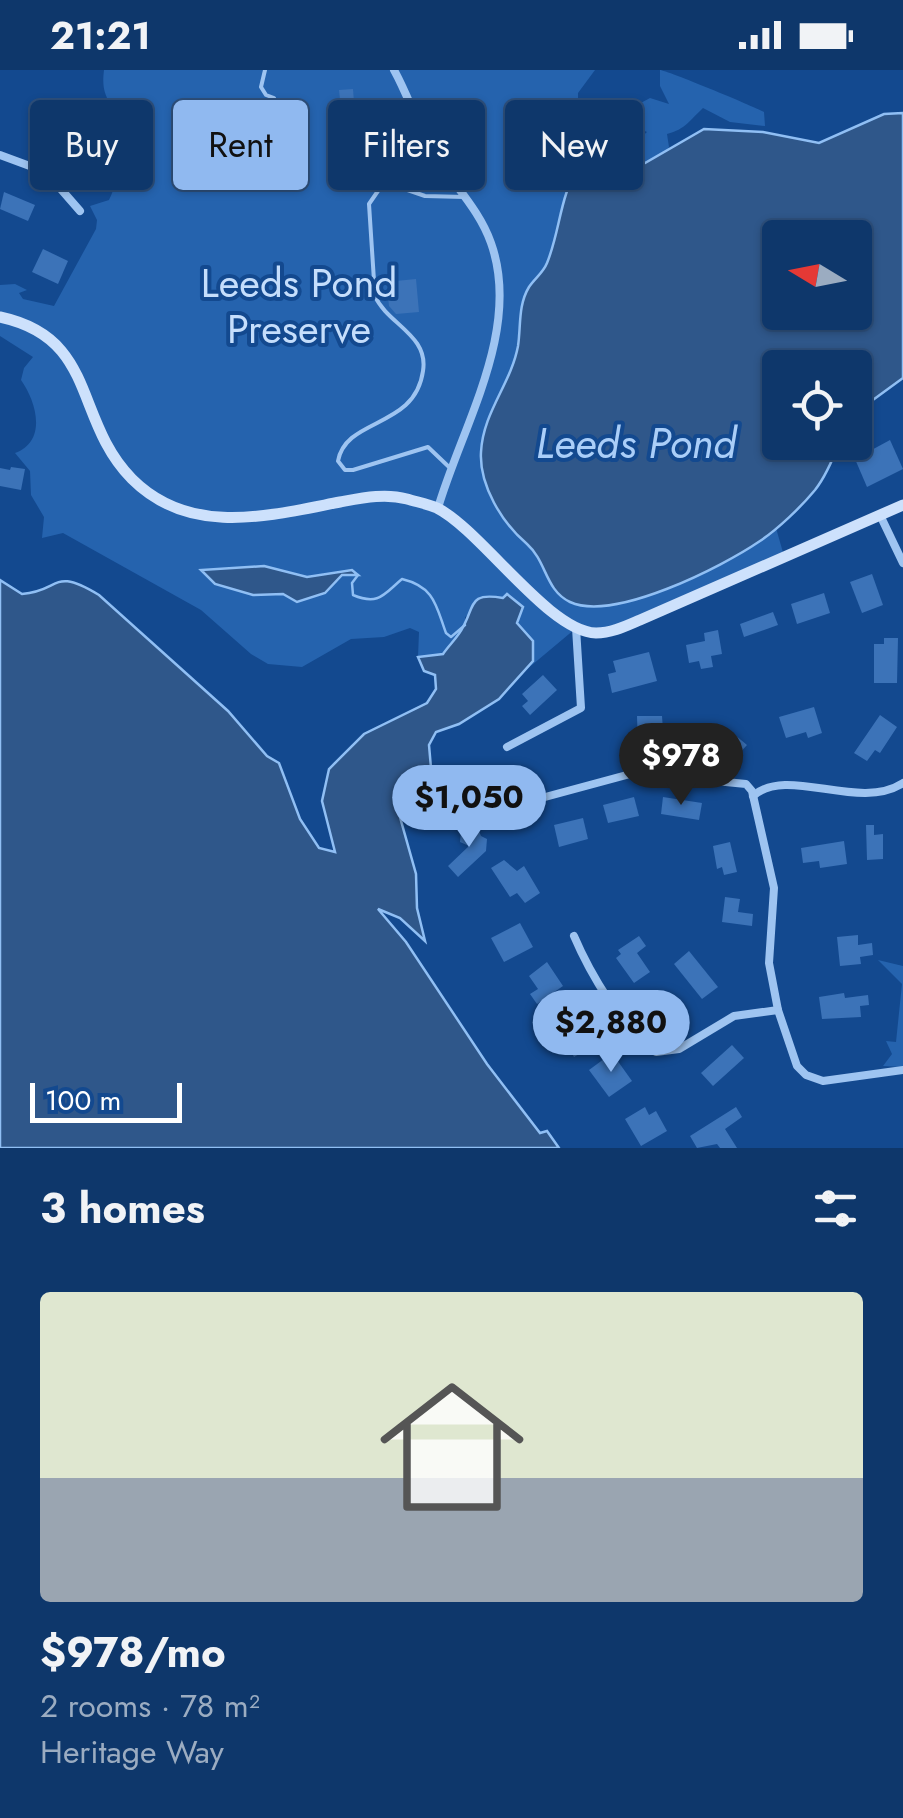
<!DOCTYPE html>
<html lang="en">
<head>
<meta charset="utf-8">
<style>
  :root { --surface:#0e376b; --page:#173f71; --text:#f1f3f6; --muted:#9bacc1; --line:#2e517e; --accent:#90b9f0 }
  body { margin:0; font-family:Jost,sans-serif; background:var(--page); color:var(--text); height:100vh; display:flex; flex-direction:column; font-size:38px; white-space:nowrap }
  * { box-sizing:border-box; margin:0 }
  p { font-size:32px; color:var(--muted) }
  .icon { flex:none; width:55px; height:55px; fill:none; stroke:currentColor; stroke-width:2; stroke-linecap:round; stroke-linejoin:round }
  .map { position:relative; height:1078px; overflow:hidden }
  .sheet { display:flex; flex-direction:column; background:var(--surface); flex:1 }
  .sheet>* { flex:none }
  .guide { position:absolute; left:30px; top:30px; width:845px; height:90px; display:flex; gap:20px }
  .needle { width:65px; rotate:280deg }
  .buttons { position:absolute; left:762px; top:150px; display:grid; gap:20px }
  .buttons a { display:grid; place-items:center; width:110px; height:110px; border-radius:10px; background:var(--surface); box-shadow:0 2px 8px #0004,0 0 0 2px var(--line); font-size:50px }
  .scale { position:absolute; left:30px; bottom:25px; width:152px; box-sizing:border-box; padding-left:10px; border:5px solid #fff; border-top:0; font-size:28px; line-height:35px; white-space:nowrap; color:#fff; -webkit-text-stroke:8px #13498f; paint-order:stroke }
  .price { position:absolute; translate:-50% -85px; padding:0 22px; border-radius:35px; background:var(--accent); color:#111; font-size:32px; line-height:65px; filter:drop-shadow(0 2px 5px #0008) }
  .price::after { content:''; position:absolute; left:50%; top:60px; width:30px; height:22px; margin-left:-15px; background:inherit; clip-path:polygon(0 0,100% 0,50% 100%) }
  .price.on { background:#222; color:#fff }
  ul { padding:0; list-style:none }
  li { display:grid; align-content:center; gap:20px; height:530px; padding:0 40px }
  li span { display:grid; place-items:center; height:310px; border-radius:10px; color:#555 }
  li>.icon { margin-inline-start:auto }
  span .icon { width:180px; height:180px; fill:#fffc; stroke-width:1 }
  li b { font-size:42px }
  h2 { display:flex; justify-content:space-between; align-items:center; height:120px; padding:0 40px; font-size:42px }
  .chip { padding:0 35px; border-radius:10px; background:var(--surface); box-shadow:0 2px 8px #0004,0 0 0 2px var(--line); font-size:35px; line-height:90px }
  .chip.on { background:var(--accent); color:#111 }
  .status { display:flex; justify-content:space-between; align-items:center; height:70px; padding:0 50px; background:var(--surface); direction:ltr }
  .status svg { height:28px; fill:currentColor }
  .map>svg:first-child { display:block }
  .green { fill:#2563ae }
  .water { fill:#2f578a; stroke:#90bff4; stroke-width:2.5; fill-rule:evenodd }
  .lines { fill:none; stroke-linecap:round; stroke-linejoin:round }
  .stream { stroke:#90bff4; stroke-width:2.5 }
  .building { fill:#3c73b8 }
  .lane { stroke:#9ec4f1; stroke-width:4 }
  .street { stroke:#9ec4f1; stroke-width:8 }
  .secondary { stroke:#cde1fc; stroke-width:11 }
  .labels { text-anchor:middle; stroke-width:8; stroke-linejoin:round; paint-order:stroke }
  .park-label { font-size:40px; fill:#c5defc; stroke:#13498f }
  .water-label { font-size:42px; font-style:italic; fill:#aacef8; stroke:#13498f }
</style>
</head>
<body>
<div class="status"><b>21:21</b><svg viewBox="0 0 49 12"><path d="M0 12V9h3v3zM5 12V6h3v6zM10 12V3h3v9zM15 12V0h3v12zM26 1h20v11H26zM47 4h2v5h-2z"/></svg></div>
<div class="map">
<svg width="903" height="1078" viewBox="0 0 903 1078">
  <rect width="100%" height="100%" fill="#13498f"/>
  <g class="green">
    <path d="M104,0h491l-17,23v16l32,23 1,18 -16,5c-17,36 -32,74 -49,111 -4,9 -13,15 -18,24 -12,26 -7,54 -17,81 -11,27 -26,47 -29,77 -5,40 23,72 47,99 17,18 18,40 39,54 41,27 174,-45 208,-73l8,28 -171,75 -38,-2 -49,41 7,-9v-20l-14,-13 -1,-16 -15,-14 -38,19v8l-23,31 -24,1 1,-25 -9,-4 -26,9 -33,2 -49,28 -34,-3 -17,-10 -50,-44 -138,-77 -21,5 2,-21 -13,-22 -1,-24 -15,-18c33,-12 21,-52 6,-73l3,-12 9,-11 -33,-21v-51l15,-1 12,6 -8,3 4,6 31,7 42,-77 1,-9 -7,-14 19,-6c14,-29 13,-54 4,-85 -5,-20 -12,-21 -9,-45z"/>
    <path d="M660,0c6,0 93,36 104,42l1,14 -35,-4 -27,-14c-14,13 -17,21 -36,26l2,13c-8,13 -25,19 -38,13l-6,-7 -1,-12 15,-2 8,-7 -15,-7 -4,-15 22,-12 19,6 -9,-18z"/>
    <path d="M878,890l25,6v101l-20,-1 9,-12 -6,-13 10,1 6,-58z"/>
  </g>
  <g class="water">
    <path d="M903,43v265l-48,35v-45h-75v74l59,1c-6,16 -13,33 -24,47 -14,17 -37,39 -55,51 -38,26 -146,81 -190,61 -25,-12 -23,-40 -43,-58 -25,-21 -48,-59 -46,-92 2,-40 30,-68 37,-106 3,-20 0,-41 11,-59 6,-9 14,-14 18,-24 14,-34 12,-68 34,-100l30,-13 26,13h8l59,-34 59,3 56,11 65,-29zM780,168h75v74h-75z"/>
    <path d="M264,496l43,11 45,-7 6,5h-16l-17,18 -28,9 -14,-8 -30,1 -38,-11 -14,-14z"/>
    <path d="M0,510l22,14c40,-3 29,-28 77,1l129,116 39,45 12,7 21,56 19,29 16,4 -13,-51 7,-32 35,-35 63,-31 9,-14 -1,-14 -11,-4 -6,-14 25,-3c6,-9 16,-18 20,-27 12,-22 6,-35 40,-29l4,-4 16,13 -6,16 16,18v20l-34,38 -40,25 -23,8 -7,13 4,46 -7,-7 -15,-1 -13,27 18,64 1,34 8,33 -25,-23 -22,-9 28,33 81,122 53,69 7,-2 12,17h-559z"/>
  </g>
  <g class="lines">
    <path class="stream" d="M358,505l-6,8 1,12c26,11 31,-1 49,-16 33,8 34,27 44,54l5,4 14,-12"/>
  </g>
  <g class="building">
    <path d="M353,19l3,39 -13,1 -4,-39z"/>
    <path d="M60,34l11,6 -15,26 -26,-12 -2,-5 5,-10 5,3 3,-6 13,8z"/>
    <path d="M79,70l20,15 -2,19 -11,-8 -2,2 -15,-14z"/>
    <path d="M4,122l31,13 -7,16 -28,-12z"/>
    <path d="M43,179l25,12 -10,23 -26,-12z"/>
    <path d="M395,205l1,6 20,-2 3,33 -23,2 -7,-8 -3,-30z"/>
    <path d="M890,370l13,29 -36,18 -12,-28z"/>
    <path d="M11,397l14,2 -4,21 -21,-4v-18l10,2z"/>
    <path d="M872,504l11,31 -21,8 -12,-31z"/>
    <path d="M824,523l6,20 -33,11 -6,-20z"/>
    <path d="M773,542l5,13 -34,12 -4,-13z"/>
    <path d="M718,560l4,24 -11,2 2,11 -12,2 -2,-8 -10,2 -3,-18 19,-4 -1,-8z"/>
    <path d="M884,568h14l-1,45h-23v-39h10z"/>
    <path d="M649,582l8,29 -45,12 -4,-19 8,-2 -3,-11z"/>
    <path d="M543,605l14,15 -27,25 -8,-9 6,-5 -6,-7z"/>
    <path d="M814,637l8,26 -14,5 -2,-6 -20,6 -7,-21z"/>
    <path d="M880,645l17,12 -17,26 -5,-3 -8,11 -13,-8z"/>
    <path d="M637,646h25l1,14h7l1,17 -33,1z"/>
    <path d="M717,659l7,6 5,-5 18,15 -10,11 -6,-5 -7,8 -19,-17z"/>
    <path d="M634,727l5,19 -31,7 -5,-18z"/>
    <path d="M663,727l39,6 -3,17 -38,-6z"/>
    <path d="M583,748l5,21 -29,8 -5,-22z"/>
    <path d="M476,753l5,13 6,3 -1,12 -28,26 -10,-11 21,-20 -9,-4 1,-11z"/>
    <path d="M866,755h8v10l9,-1v25l-16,1z"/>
    <path d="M844,771l3,23 -27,4 -1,-7 -16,2 -2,-15z"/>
    <path d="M730,772l7,30 -13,3 -2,-8 -5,2 -4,-23z"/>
    <path d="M504,790l13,11 7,-5 16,27 -15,10 -8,-10 -7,4 -19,-29z"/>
    <path d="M725,827l15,2 -2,13 15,2 -1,12 -30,-4z"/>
    <path d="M520,853l13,24 -29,15 -13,-24z"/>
    <path d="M858,865v10l14,-2 1,12 -13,2 1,7 -21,2 -3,-29z"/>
    <path d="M639,866l7,10 -9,7 13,19 -16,11 -18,-25 5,-4 -3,-4z"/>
    <path d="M689,881l29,36 -16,12 -28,-35z"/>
    <path d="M547,892l16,24 -26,18 -7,-10 8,-5 -9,-13z"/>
    <path d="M844,923l1,5 23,-3 1,10 -9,1 1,11 -39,2 -3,-22z"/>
    <path d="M583,941l17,31 -26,15 -17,-31z"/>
    <path d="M732,975l12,13 -31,28 -12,-13z"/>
    <path d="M612,983l20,28 -23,16 -20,-27z"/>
    <path d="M645,1037l4,8 7,-4 11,20 -26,15 -16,-27z"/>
    <path d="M736,1037l6,10 -17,12 12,19h-17l-3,-4 -20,4 -7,-12z"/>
  </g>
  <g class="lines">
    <g class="lane">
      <path d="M265,0l-4,17 5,8 8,3"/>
      <path d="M379,56l14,59 32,11 40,1"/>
      <path d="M335,65l13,7 35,5"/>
      <path d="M393,115l-13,3 -11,16 6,92c12,28 54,39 48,75 -8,58 -77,46 -85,90l7,9h8l75,-23 21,20"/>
    </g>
    <g class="street">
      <path d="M394,0c14,25 22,52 36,76 18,34 48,60 61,97 31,87 -29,183 -53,265"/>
      <path d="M0,85l46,17 34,39"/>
      <path d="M880,445l23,48"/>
      <path d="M507,677l74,-39 -5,-80"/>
      <path d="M753,726c35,-31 105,16 150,-13"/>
      <path d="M517,747l17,-17 100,-27 112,11 6,7 22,97 -5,75 9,47 19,56 9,9 17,6 80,-11"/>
      <path d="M574,866c14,33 51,99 82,116l23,-3 55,-33 44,-6"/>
    </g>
    <path class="secondary" d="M0,247c98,21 73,102 132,162 58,58 136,37 208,23 22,-4 45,-9 67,-3 10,3 21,5 30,9 44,22 112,124 159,125 16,0 30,-7 44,-13l263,-115"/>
  </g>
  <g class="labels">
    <g class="park-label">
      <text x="299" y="227">Leeds Pond<tspan x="299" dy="46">Preserve</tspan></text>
    </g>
    <g class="water-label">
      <text x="636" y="388">Leeds Pond</text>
    </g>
  </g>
</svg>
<div class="buttons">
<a><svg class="needle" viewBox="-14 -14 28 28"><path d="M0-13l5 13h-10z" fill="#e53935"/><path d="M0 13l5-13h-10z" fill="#9bacc1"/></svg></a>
<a><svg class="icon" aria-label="locate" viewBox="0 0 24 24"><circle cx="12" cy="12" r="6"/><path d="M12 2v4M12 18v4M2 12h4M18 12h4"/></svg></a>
</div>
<div class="scale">100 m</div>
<b class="price on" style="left:681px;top:738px">$978</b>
<b class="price" style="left:469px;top:780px">$1,050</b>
<b class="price" style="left:611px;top:1005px">$2,880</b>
<div class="guide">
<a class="chip">Buy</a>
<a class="chip on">Rent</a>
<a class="chip">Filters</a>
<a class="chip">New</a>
</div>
</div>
<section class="sheet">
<h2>3 homes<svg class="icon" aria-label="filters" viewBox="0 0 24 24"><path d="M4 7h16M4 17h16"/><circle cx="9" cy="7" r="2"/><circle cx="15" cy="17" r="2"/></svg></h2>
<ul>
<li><span style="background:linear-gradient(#dfe7d0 60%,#9aa5b1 0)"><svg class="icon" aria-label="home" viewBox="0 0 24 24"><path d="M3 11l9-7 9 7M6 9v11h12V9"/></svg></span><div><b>$978/mo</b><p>2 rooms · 78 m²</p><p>Heritage Way</p></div></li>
</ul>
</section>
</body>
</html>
